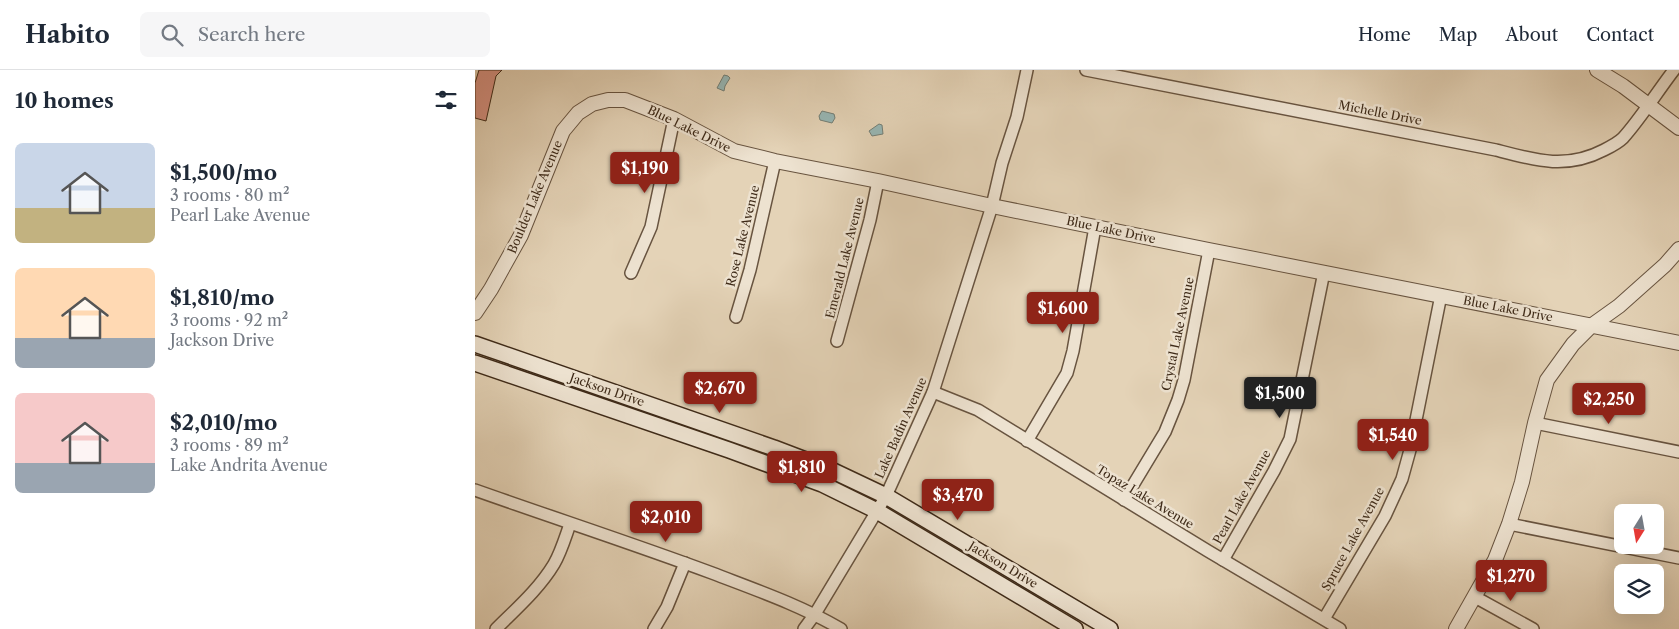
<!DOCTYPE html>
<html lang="en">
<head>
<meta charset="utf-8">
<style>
  :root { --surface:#fff; --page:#f6f6f7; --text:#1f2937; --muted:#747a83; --line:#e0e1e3; --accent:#8f2418 }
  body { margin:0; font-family:"Libre Caslon Text",serif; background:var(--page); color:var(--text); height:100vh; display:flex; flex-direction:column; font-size:19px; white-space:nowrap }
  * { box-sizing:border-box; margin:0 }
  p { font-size:16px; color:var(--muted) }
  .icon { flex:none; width:28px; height:28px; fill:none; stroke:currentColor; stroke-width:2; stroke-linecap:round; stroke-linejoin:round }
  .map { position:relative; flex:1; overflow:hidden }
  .side { display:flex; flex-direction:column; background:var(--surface); width:475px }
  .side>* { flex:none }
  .needle { width:32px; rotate:191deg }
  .controls { position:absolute; left:1139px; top:434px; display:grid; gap:10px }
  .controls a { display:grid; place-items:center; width:50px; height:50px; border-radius:8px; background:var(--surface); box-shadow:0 5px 20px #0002; font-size:25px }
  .price { position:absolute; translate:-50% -42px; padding:0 11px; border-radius:5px; background:var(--accent); color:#fff; font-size:16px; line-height:32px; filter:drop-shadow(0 1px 2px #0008) }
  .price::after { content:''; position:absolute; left:50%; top:30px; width:15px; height:11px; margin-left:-8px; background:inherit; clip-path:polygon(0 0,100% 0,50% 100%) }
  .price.current { background:#222; color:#fff }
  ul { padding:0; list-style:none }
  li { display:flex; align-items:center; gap:15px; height:125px; padding:0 15px }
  li span { display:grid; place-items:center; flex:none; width:140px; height:100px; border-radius:8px; color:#555 }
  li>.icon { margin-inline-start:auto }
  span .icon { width:60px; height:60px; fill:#fffc; stroke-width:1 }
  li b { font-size:21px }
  h2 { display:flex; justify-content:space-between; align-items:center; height:60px; padding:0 15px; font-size:21px }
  header { display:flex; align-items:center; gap:30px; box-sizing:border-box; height:70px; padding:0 25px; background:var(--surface); border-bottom:1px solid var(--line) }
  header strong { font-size:24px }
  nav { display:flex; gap:28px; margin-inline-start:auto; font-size:18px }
  .search { width:350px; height:45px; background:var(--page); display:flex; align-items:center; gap:12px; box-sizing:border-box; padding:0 18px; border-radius:8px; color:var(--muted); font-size:19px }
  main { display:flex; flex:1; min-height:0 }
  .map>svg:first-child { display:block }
  .water { fill:#97b7b5; stroke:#737f76 }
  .building { fill:#d79283; stroke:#3e2a18 }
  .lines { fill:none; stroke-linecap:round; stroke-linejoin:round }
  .minor-casing { stroke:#685440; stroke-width:14 }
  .tertiary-casing { stroke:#685440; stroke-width:16 }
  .secondary-casing { stroke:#3e2a18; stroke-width:18 }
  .minor { stroke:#ede2d0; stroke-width:11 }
  .tertiary { stroke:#ede2d0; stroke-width:14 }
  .secondary { stroke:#ede2d0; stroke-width:15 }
  .labels { text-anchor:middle; stroke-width:5; stroke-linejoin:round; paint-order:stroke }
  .street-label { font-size:12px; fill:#3e2a18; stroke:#ede2d0 }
</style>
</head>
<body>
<header>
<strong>Habito</strong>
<div class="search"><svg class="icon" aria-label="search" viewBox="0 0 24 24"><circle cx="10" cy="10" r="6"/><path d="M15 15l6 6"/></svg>Search here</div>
<nav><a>Home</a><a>Map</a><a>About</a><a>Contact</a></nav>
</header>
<main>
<section class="side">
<h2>10 homes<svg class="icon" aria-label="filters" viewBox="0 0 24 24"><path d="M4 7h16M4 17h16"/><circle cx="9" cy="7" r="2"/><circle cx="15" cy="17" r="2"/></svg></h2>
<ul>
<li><span style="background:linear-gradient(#c9d6e8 65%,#c2b280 0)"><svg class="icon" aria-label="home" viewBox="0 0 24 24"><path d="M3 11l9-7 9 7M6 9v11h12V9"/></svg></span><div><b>$1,500/mo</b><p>3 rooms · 80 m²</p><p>Pearl Lake Avenue</p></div></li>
<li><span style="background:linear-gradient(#ffd9b3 70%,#9aa5b1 0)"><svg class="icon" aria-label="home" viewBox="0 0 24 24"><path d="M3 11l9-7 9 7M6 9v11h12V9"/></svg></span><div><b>$1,810/mo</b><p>3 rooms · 92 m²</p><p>Jackson Drive</p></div></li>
<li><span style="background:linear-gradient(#f6c9c9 70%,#9aa5b1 0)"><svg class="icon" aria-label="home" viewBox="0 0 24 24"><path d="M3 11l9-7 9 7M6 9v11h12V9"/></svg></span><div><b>$2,010/mo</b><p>3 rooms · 89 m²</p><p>Lake Andrita Avenue</p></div></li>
</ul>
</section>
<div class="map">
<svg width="1204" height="559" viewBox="0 0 1204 559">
  <rect width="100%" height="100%" fill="#e4d3b7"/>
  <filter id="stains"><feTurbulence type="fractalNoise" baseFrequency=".004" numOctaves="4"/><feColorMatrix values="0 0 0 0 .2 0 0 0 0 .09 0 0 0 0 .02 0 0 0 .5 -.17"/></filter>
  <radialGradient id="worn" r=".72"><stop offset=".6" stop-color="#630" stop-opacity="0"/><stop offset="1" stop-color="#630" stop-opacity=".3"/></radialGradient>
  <g class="water">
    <path d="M249,5l4,1 2,2 -5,8 -1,5 -7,-3z"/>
    <path d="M347,41l12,3 1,4 -3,5 -12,-3 -1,-4z"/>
    <path d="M404,54l3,1 1,9 -11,2 -3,-5z"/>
  </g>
  <path class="building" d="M4,0h23l-6,6 -10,45 -11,-3v-35z"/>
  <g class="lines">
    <defs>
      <g id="minor">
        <path d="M611,0l410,80c38,10 70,20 108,0 6,-3 14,-7 19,-12 18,-20 34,-46 51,-68"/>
        <path d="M156,203l20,-46 23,-108"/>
        <path d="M261,247l14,-47 25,-109"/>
        <path d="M362,271l33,-121 8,-39"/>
        <path d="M458,322l45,18 230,141 132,78"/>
        <path d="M1060,353l144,29"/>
        <path d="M552,371l40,-68 6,-22 22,-124"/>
        <path d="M0,420c79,28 159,54 237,83 44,17 88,32 129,56"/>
        <path d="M649,430l41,-68 13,-32 6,-20 25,-130"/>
        <path d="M1034,454l170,34"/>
        <path d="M748,490l51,-89 16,-32 34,-167"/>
        <path d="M1000,527l58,32"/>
        <path d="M849,549l61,-103 17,-37 8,-29 31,-155"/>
        <path d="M21,559c20,-20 43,-40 58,-65 7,-12 11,-26 16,-40"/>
        <path d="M179,559l13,-22 18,-44"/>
        <path d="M329,559l11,-15 71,-118 47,-104 59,-186 10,-43 15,-46 10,-47"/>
      </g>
      <g id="tertiary">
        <path d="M1122,0l26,16 56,42"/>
        <path d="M0,243l16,-24 30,-54 42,-104 15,-18 14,-9 16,-4h17l49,19 60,32 41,10 103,20 114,25 217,44 470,93"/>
        <path d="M981,559l39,-69 14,-36 13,-42 13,-59 12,-43 26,-36 18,-18 28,-20 46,-41 14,-16"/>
      </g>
      <g id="secondary">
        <path d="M0,274l299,104 55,21 57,27 224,133"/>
        <path d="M0,293l254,87 93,34 55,27 198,118"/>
      </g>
    </defs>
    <use href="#minor" class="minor-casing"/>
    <use href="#tertiary" class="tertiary-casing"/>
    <use href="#secondary" class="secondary-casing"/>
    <use href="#minor" class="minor"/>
    <use href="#tertiary" class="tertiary"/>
    <use href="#secondary" class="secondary"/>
  </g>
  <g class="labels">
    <g class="street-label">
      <text transform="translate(905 43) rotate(11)" y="4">Michelle Drive</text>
      <text transform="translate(214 59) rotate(26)" y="4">Blue Lake Drive</text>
      <text transform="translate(60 127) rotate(-67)" y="4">Boulder Lake Avenue</text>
      <text transform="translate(636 160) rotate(12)" y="4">Blue Lake Drive</text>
      <text transform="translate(268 166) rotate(-76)" y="4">Rose Lake Avenue</text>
      <text transform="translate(370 188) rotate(-76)" y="4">Emerald Lake Avenue</text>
      <text transform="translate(1033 239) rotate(11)" y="4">Blue Lake Drive</text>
      <text transform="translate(703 264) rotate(-78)" y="4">Crystal Lake Avenue</text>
      <text transform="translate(132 320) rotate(19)" y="4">Jackson Drive</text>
      <text transform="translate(426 358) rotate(-66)" y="4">Lake Badin Avenue</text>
      <text transform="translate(670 427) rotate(31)" y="4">Topaz Lake Avenue</text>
      <text transform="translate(767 427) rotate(-61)" y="4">Pearl Lake Avenue</text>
      <text transform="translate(878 469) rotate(-61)" y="4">Spruce Lake Avenue</text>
      <text transform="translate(528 495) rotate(31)" y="4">Jackson Drive</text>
    </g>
  </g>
  <rect width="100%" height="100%" filter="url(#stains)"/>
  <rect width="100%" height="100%" fill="url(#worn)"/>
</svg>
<div class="controls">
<a><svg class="needle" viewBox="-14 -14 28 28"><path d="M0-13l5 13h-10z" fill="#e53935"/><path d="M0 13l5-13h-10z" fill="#747a83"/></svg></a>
<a><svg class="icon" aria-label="layers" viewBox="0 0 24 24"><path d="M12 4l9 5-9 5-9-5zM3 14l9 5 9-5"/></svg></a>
</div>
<b class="price" style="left:170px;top:124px">$1,190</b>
<b class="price" style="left:588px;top:264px">$1,600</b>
<b class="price" style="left:245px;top:344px">$2,670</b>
<b class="price current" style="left:805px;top:349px">$1,500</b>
<b class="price" style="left:1134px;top:355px">$2,250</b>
<b class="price" style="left:918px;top:391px">$1,540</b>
<b class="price" style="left:327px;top:423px">$1,810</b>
<b class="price" style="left:483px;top:451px">$3,470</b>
<b class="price" style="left:191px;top:473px">$2,010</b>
<b class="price" style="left:1036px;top:532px">$1,270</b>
</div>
</main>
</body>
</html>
